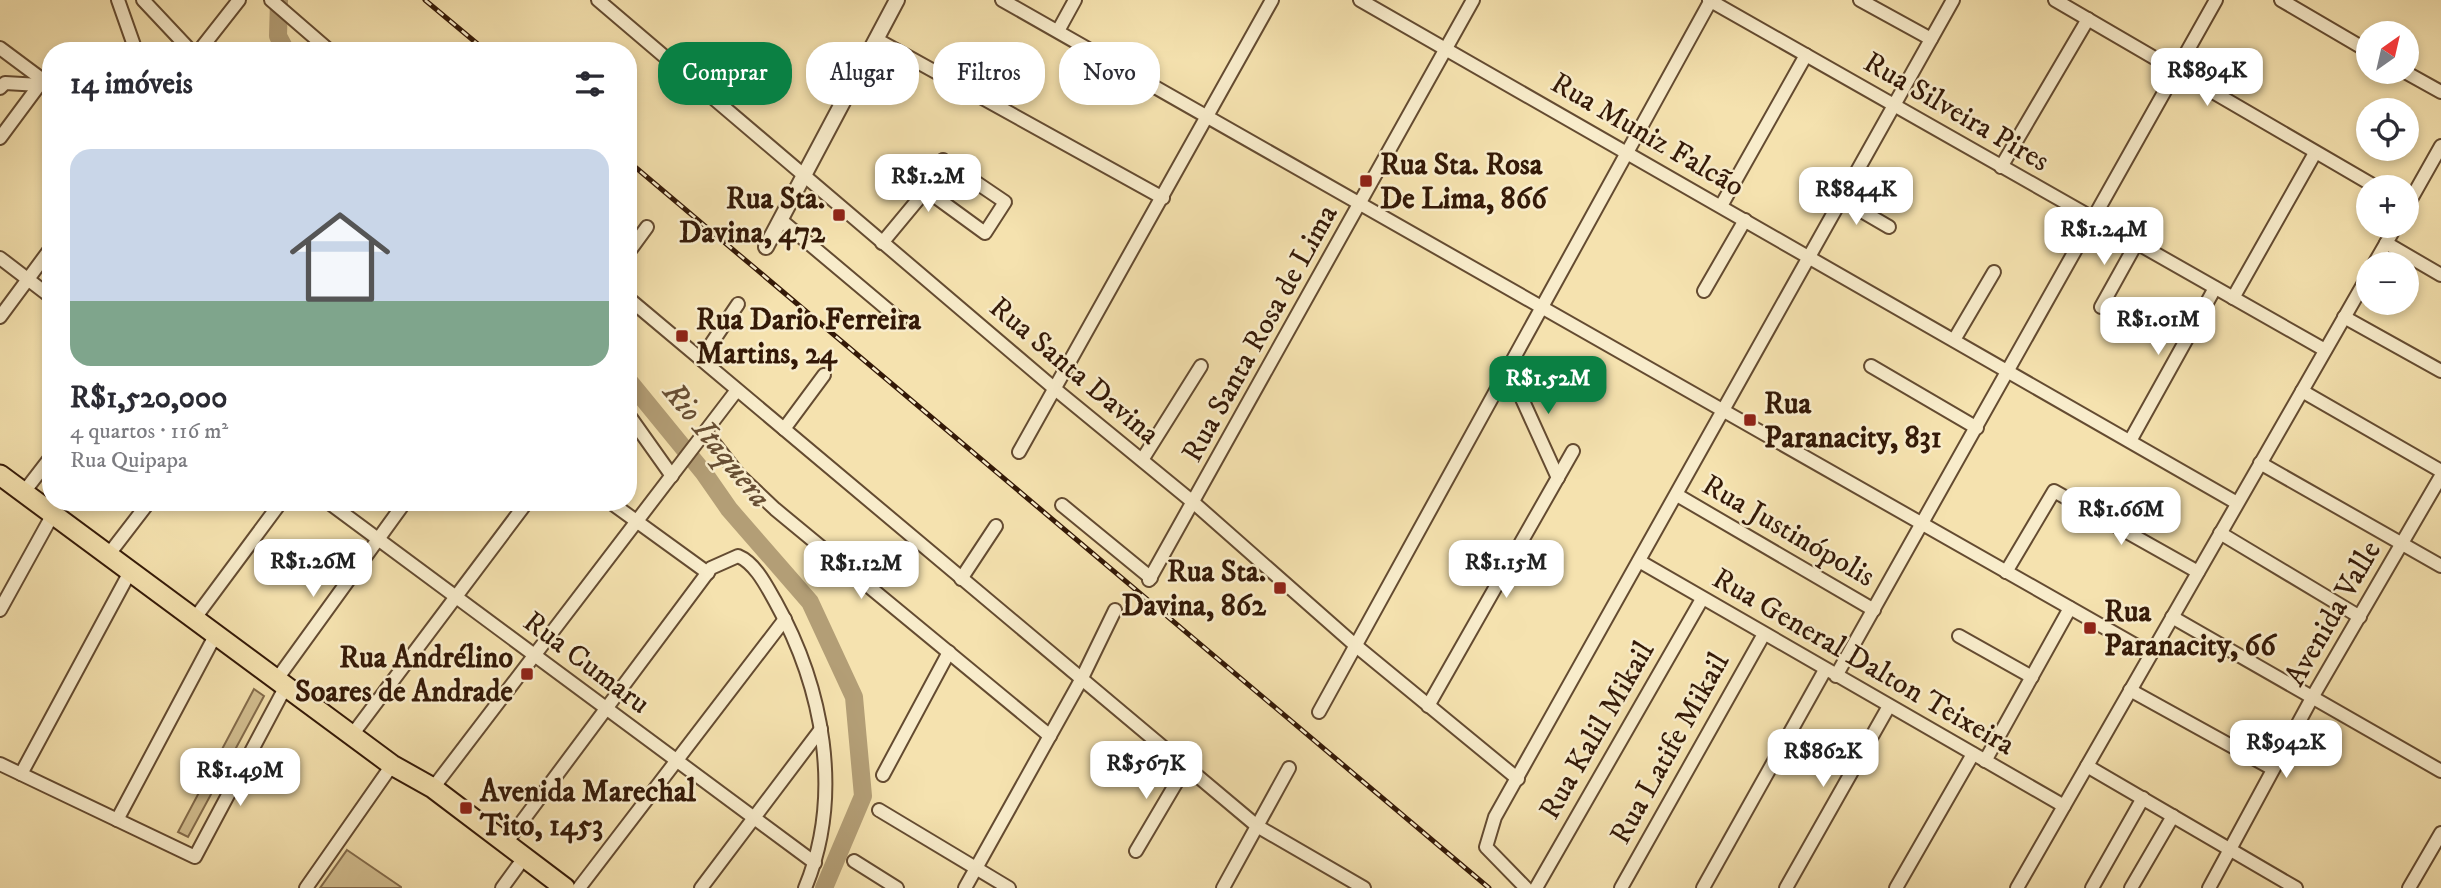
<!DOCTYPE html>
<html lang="pt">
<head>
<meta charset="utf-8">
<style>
  :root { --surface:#fff; --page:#f2f2f3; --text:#2b2b33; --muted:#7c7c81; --accent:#0b8043 }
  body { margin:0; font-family:"IM FELL DW Pica",serif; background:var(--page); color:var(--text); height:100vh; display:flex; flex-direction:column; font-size:26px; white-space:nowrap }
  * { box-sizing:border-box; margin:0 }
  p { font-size:23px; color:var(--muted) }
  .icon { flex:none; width:38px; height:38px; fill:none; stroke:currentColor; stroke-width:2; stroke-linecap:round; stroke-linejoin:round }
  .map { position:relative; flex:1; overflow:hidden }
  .drawer { position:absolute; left:42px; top:42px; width:595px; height:469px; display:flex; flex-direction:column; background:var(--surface); border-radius:28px; box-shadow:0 4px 10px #0003 }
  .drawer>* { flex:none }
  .guide { position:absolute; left:658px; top:42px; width:665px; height:63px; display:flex; gap:14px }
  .needle { width:46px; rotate:34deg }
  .buttons { position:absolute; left:2356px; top:21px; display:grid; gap:14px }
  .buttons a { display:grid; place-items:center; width:63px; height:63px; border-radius:50%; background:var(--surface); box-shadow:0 4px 10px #0003; font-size:35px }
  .price { position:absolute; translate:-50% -60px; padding:0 16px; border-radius:14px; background:#fff; color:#222; font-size:23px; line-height:46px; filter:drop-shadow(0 2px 4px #0008) }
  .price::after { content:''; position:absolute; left:50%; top:42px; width:21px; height:16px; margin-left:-10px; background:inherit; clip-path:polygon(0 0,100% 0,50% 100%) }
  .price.selected { background:var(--accent); color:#fff }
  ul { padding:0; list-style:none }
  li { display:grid; align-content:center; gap:14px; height:371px; padding:0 28px }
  li span { display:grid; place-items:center; height:217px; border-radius:21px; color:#555 }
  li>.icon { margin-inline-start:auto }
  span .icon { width:126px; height:126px; fill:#fffc; stroke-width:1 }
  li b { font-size:30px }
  h2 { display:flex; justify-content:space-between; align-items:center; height:84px; padding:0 28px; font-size:30px }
  .pill { padding:0 24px; border-radius:28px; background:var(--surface); box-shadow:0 4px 10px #0003; font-size:24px; line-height:63px }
  .pill.selected { background:var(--accent); color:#fff }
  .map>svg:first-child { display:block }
  .green { fill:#d4c092; stroke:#846c4c; stroke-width:2 }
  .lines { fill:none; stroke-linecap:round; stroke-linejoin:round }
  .river { stroke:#b39e76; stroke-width:18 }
  .minor-casing { stroke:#644b31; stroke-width:16 }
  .tertiary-casing { stroke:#644b31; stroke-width:18 }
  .primary-casing { stroke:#341907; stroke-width:23 }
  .minor { stroke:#f8eccb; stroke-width:12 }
  .tertiary { stroke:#f8eccb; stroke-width:14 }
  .primary { stroke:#f5e2af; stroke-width:19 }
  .rail-casing { stroke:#341907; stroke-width:5 }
  .rail { stroke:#f8eccb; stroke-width:2.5; stroke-dasharray:8; stroke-linecap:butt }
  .poi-dot { fill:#8f2418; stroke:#f8eccb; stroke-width:2.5 }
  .labels { text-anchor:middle; stroke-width:5; stroke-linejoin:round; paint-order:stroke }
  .street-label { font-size:30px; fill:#341907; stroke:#f8eccb }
  .poi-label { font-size:30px; font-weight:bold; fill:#341907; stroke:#f8eccb; text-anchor:start }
  .water-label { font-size:32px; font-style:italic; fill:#674e33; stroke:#f8eccb }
</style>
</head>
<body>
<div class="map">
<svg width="2441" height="888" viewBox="0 0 2441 888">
  <rect width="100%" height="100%" fill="#f5e2af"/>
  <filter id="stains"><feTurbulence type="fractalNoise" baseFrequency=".00286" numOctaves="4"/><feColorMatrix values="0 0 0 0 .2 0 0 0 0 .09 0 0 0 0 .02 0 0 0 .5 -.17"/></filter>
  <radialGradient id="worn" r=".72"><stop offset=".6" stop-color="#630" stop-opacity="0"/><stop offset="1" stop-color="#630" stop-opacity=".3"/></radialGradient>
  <g class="green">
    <path d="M254,689l10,7 -76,141 -10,-5z"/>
    <path d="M347,850l54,37v1h-81z"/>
  </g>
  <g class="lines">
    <g class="river">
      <path d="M279,0l-1,36 8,15"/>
      <path d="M628,380l76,93 25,36 81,93 44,95 9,99 -39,92"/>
    </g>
    <defs>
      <g id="minor">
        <path d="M118,0l18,51"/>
        <path d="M143,0l48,51"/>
        <path d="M271,0l59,51"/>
        <path d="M598,0l457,389 139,114 161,142 163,134"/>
        <path d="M1002,0l1149,654"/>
        <path d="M1360,0l877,503"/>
        <path d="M1709,0l616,350"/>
        <path d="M1860,0l71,39"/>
        <path d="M2055,0l321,187"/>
        <path d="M2281,0l87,51"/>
        <path d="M1058,31l17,-31"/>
        <path d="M876,39l287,159"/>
        <path d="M0,48l51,38"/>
        <path d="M199,51l40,-51"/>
        <path d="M2405,72l36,20"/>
        <path d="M0,88l5,-5 35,2"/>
        <path d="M0,138l43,-58"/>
        <path d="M2001,167l87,-148"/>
        <path d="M1841,199l48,28"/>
        <path d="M1721,206l85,-151"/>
        <path d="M2406,208l35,-62"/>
        <path d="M781,220l119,100"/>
        <path d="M882,243l44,-53 17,-30 62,42 -20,31 -59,-43"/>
        <path d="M2386,243l55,32"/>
        <path d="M628,253l19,-26"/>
        <path d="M0,258l51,39"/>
        <path d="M2374,264l22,-38"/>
        <path d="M1704,291l41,-71"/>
        <path d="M628,298l629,528 107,62"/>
        <path d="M2233,298l82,-145"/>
        <path d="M2101,307l35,-63"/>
        <path d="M0,317l51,-69"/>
        <path d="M2344,317l97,54"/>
        <path d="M1954,340l40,-68"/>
        <path d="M701,359l37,-55"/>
        <path d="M1871,366l106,62"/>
        <path d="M1508,368l50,110"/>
        <path d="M2302,391l139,80"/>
        <path d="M628,414l44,62"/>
        <path d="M784,429l40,-54"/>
        <path d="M706,433l33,42 36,34 275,227"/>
        <path d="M2130,441l85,-153"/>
        <path d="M1019,452l253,-452"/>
        <path d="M1142,460l59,-94"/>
        <path d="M2260,463l181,103"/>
        <path d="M24,492l27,-35"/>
        <path d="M1677,495l197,115"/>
        <path d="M328,502l487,361"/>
        <path d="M610,502l98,71"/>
        <path d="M1062,505l89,73"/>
        <path d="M2220,533l140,84"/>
        <path d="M109,554l40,-52"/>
        <path d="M1639,561l425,245"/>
        <path d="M2006,572l48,-81 144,81"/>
        <path d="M961,579l35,-53"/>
        <path d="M1149,580l324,-580"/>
        <path d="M0,610l53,-96"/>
        <path d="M2172,617l269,154"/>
        <path d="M195,618l86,-116"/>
        <path d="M1959,636l73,41"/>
        <path d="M1836,676l380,-676"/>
        <path d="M277,679l128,-177"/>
        <path d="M2130,690l143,79"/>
        <path d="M1428,706l145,-255"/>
        <path d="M1319,712l392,-712"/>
        <path d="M352,735l175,-233"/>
        <path d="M1985,761l85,-153"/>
        <path d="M0,764l195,93 91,-171"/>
        <path d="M2087,766l209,122"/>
        <path d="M21,774l110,-204"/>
        <path d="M883,775l66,-123"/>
        <path d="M433,788l304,-398"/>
        <path d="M879,810l130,78"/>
        <path d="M117,820l99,-186"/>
        <path d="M506,843l205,-275 27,-12c17,7 28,29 37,45 48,86 69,194 30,287"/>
        <path d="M1136,851l49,-83"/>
        <path d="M854,861l43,27"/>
        <path d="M306,888l86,-123"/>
        <path d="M502,888l16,-22"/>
        <path d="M579,888l206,-269"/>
        <path d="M701,888l120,-159"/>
        <path d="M965,888l116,-208 34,-70"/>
        <path d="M1223,888l66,-120"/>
        <path d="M1526,888l-40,-41 9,-30 458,-817"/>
        <path d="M1536,888l166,-289"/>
        <path d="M1621,888l143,-254"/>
        <path d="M1703,888l122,-218"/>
        <path d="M1786,888l103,-182"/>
        <path d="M1896,888l77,-134"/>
        <path d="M2017,888l351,-612"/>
        <path d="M2092,888l51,-90"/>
        <path d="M2131,888l42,-72"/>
        <path d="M2209,888l104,-192 128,-220"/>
        <path d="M2409,888l32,-55"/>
      </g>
      <path id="tertiary" d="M766,247l131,-247"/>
      <path id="primary" d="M0,475l392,290 41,23 132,100"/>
    </defs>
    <use href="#minor" class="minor-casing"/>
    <use href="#tertiary" class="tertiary-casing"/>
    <use href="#primary" class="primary-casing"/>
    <use href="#minor" class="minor"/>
    <use href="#tertiary" class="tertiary"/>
    <use href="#primary" class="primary"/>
    <defs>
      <g id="rail">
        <path d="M425,0l61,51"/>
        <path d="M628,161l861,727"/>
      </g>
    </defs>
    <use href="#rail" class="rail-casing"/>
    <use href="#rail" class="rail"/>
  </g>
  <g class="poi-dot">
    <rect x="1359" y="174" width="14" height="14" rx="3.5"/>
    <rect x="832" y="208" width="14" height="14" rx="3.5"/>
    <rect x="675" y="329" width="14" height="14" rx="3.5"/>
    <rect x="1743" y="413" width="14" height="14" rx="3.5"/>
    <rect x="1273" y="581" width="14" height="14" rx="3.5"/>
    <rect x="2083" y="621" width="14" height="14" rx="3.5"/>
    <rect x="520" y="667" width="14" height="14" rx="3.5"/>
    <rect x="459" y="801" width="14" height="14" rx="3.5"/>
  </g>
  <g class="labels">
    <g class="street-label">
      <text transform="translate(1957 111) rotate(30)" y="10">Rua Silveira Pires</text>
      <text transform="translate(1648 134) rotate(30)" y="10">Rua Muniz Falcão</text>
      <text transform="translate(1259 333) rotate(-61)" y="10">Rua Santa Rosa de Lima</text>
      <text transform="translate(1075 370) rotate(40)" y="10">Rua Santa Davina</text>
      <text transform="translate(1789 530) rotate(30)" y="10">Rua Justinópolis</text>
      <text transform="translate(2332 613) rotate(-60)" y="10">Avenida Valle</text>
      <text transform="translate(1864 661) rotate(30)" y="10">Rua General Dalton Teixeira</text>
      <text transform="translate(587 662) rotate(37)" y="10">Rua Cumaru</text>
      <text transform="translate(1596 730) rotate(-60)" y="10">Rua Kalil Mikail</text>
      <text transform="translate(1669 748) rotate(-61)" y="10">Rua Latife Mikail</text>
    </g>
    <g class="poi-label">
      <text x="1380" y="174">Rua Sta. Rosa<tspan x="1380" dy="34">De Lima, 866</tspan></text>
      <text x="825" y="208" text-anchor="end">Rua Sta.<tspan x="825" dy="34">Davina, 472</tspan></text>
      <text x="696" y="329">Rua Dario Ferreira<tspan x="696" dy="34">Martins, 24</tspan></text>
      <text x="1764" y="413">Rua<tspan x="1764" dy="34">Paranacity, 831</tspan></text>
      <text x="1266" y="581" text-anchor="end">Rua Sta.<tspan x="1266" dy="34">Davina, 862</tspan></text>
      <text x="2104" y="621">Rua<tspan x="2104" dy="34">Paranacity, 66</tspan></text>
      <text x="513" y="667" text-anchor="end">Rua Andrélino<tspan x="513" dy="34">Soares de Andrade</tspan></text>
      <text x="480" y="801">Avenida Marechal<tspan x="480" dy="34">Tito, 1453</tspan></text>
    </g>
    <g class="water-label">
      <text transform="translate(718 444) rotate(51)" y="11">Rio Itaquera</text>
    </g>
  </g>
  <rect width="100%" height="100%" filter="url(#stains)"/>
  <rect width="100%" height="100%" fill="url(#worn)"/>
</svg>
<div class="buttons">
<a><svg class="needle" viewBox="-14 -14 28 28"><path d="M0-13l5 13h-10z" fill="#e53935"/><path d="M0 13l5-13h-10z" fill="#7c7c81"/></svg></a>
<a><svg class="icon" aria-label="locate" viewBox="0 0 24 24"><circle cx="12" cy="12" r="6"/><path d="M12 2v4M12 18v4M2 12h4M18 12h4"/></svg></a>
<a>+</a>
<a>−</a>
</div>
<b class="price" style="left:2207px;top:108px">R$894K</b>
<b class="price" style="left:928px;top:214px">R$1.2M</b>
<b class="price" style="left:1856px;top:227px">R$844K</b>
<b class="price" style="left:2104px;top:267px">R$1.24M</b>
<b class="price" style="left:2158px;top:357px">R$1.01M</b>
<b class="price selected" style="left:1548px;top:416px">R$1.52M</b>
<b class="price" style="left:2121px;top:547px">R$1.66M</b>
<b class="price" style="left:313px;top:599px">R$1.26M</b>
<b class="price" style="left:1506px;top:600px">R$1.15M</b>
<b class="price" style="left:861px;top:601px">R$1.12M</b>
<b class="price" style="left:2286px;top:780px">R$942K</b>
<b class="price" style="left:1823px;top:789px">R$862K</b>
<b class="price" style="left:1146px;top:801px">R$567K</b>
<b class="price" style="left:240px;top:808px">R$1.49M</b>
<div class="guide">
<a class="pill selected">Comprar</a>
<a class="pill">Alugar</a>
<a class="pill">Filtros</a>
<a class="pill">Novo</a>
</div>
<section class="drawer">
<h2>14 imóveis<svg class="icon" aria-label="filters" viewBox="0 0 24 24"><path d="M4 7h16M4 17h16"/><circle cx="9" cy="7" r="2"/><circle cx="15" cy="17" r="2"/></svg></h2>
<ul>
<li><span style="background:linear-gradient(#c9d6e8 70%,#7fa58c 0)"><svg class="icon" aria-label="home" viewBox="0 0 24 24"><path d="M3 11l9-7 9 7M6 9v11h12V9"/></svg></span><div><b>R$1,520,000</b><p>4 quartos · 116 m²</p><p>Rua Quipapa</p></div></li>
</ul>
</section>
</div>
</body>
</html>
